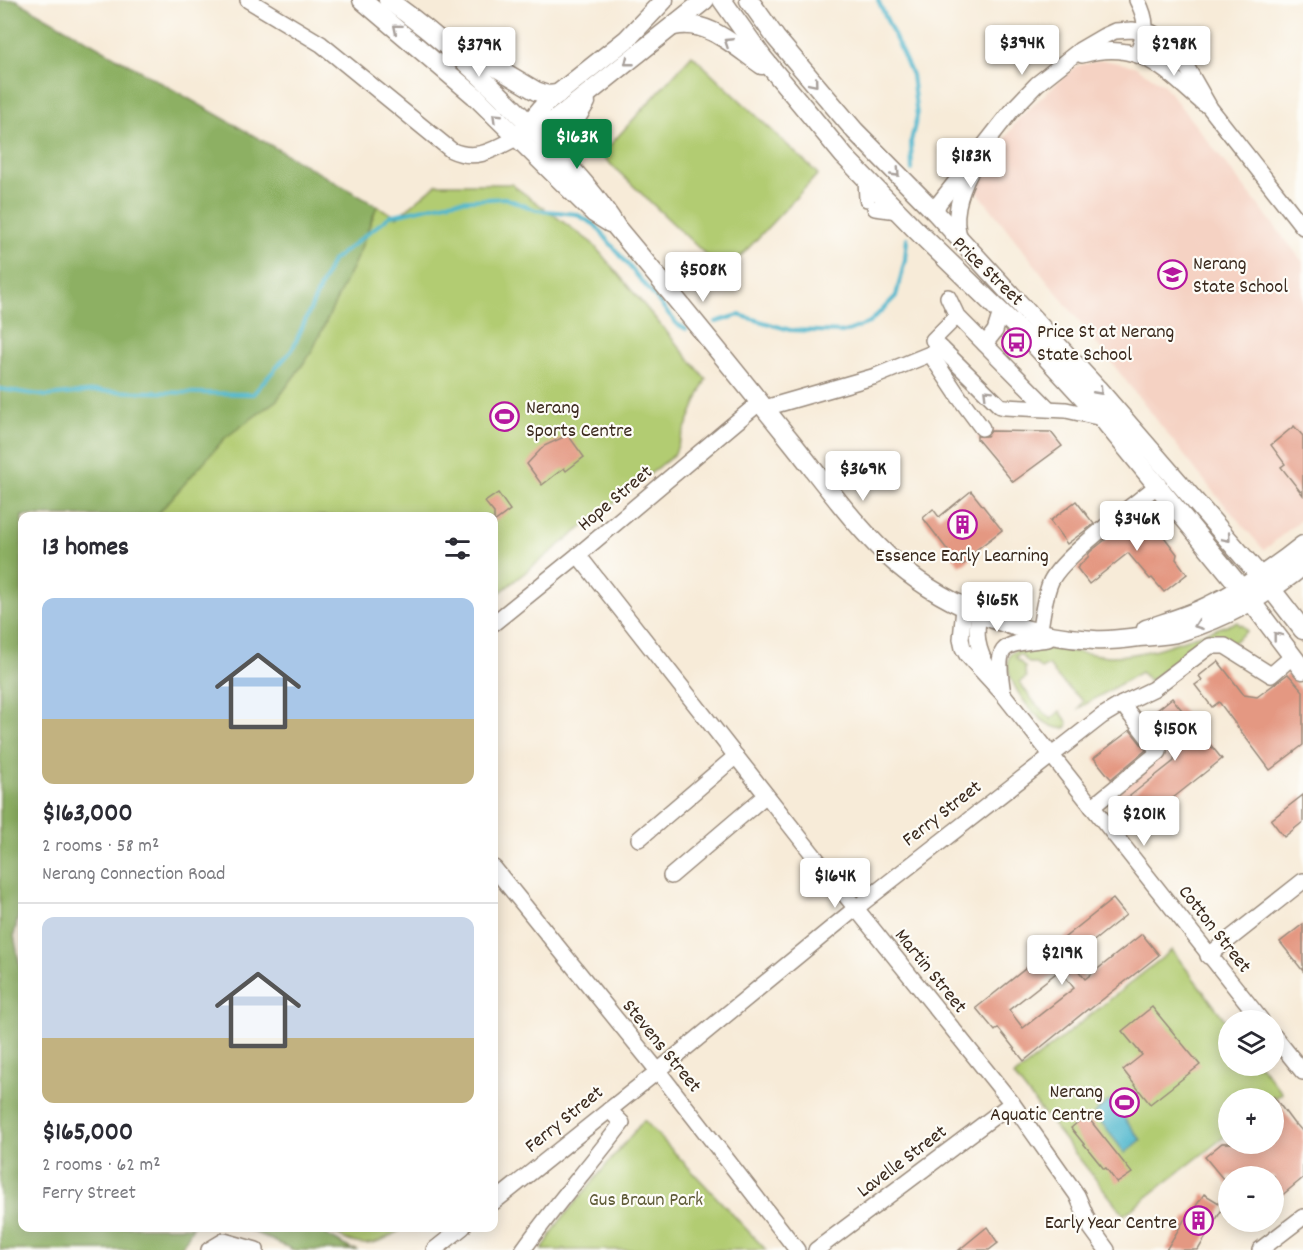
<!DOCTYPE html>
<html lang="en">
<head>
<meta charset="utf-8">
<style>
  :root { --surface:#fff; --page:#f2f2f3; --text:#2b2b33; --muted:#7c7c81; --line:#e1e1e2; --accent:#0b8043 }
  body { margin:0; font-family:Dekko,sans-serif; background:var(--page); color:var(--text); height:100vh; display:flex; flex-direction:column; font-size:22px; white-space:nowrap }
  * { box-sizing:border-box; margin:0 }
  p { font-size:20px; color:var(--muted) }
  .icon { flex:none; width:33px; height:33px; fill:none; stroke:currentColor; stroke-width:2; stroke-linecap:round; stroke-linejoin:round }
  .map { position:relative; flex:1; overflow:hidden }
  .panel { position:absolute; left:18px; top:512px; width:480px; height:720px; display:flex; flex-direction:column; background:var(--surface); border-radius:12px; box-shadow:0 3px 15px #0003 }
  .panel>* { flex:none }
  .controls { position:absolute; left:1218px; top:1010px; display:grid; gap:12px }
  .controls a { display:grid; place-items:center; width:66px; height:66px; border-radius:50%; background:var(--surface); box-shadow:0 3px 15px #0003; font-size:30px }
  .price { position:absolute; translate:-50% -51px; padding:0 14px; border-radius:6px; background:#fff; color:#222; font-size:20px; line-height:39px; filter:drop-shadow(0 2px 3px #0008) }
  .price::after { content:''; position:absolute; left:50%; top:36px; width:18px; height:14px; margin-left:-9px; background:inherit; clip-path:polygon(0 0,100% 0,50% 100%) }
  .price.selected { background:var(--accent); color:#fff }
  ul { padding:0; list-style:none }
  li { display:grid; align-content:center; gap:12px; height:318px; padding:0 24px }
  li+li { border-top:2px solid var(--line) }
  li span { display:grid; place-items:center; height:186px; border-radius:12px; color:#555 }
  li>.icon { margin-inline-start:auto }
  span .icon { width:108px; height:108px; fill:#fffc; stroke-width:1 }
  li b { font-size:26px }
  h2 { display:flex; justify-content:space-between; align-items:center; height:72px; padding:0 24px; font-size:26px }
  .map>svg:first-child { display:block }
  .built { fill:#f5d2c3 }
  .green { fill:#b2cc72; stroke:#767b48; stroke-width:1.5 }
  .forest { fill:#8db064; stroke:#646d41; stroke-width:1.5 }
  .water { fill:#4fb7cd; stroke:#457076; stroke-width:1.5 }
  .lines { fill:none; stroke-linecap:round; stroke-linejoin:round }
  .stream { stroke:#4fb7cd; stroke-width:4 }
  .building { fill:#e49882; fill-rule:evenodd }
  .minor-casing { stroke:#998a7b; stroke-width:18 }
  .major-casing { stroke:#998a7b; stroke-width:21 }
  .minor { stroke:#fff; stroke-width:15 }
  .major { stroke:#fff; stroke-width:18 }
  .oneway { stroke:#a79f9a }
  .labels { text-anchor:middle; stroke-width:4.5; stroke-linejoin:round; paint-order:stroke }
  .poi-label { font-size:20px; fill:#3b2a1e; stroke:#fdfcf7; text-anchor:start }
  .street-label { font-size:20px; fill:#3b2a1e; stroke:#fdfcf7 }
  .park-label { font-size:20px; fill:#5f5b37; stroke:#fdfcf7 }
</style>
</head>
<body>
<div class="map">
<svg width="1303" height="1250" viewBox="0 0 1303 1250">
  <rect width="100%" height="100%" fill="#fdfcf7"/>
  <filter id="ink" filterUnits="userSpaceOnUse"><feTurbulence type="fractalNoise" baseFrequency=".0167" numOctaves="2"/><feDisplacementMap in="SourceGraphic" scale="12" xChannelSelector="R" yChannelSelector="G"/><feConvolveMatrix kernelMatrix="1 2 1 2 8 2 1 2 1" color-interpolation-filters="sRGB"/></filter>
  <filter id="wash" filterUnits="userSpaceOnUse"><feTurbulence type="fractalNoise" baseFrequency=".008" numOctaves="4" result="noise"/><feDisplacementMap in="SourceGraphic" scale="24" xChannelSelector="R" yChannelSelector="G"/><feGaussianBlur stdDeviation="1.35" result="paint"/><feColorMatrix in="noise" values="0 0 0 0 0 0 0 0 0 0 0 0 0 0 0 0 0 1.4 0 .05"/><feComposite in="paint" operator="in"/></filter>
  <g filter="url(#wash)">
    <rect width="100%" height="100%" fill="#f7ebd8"/>
    <g class="built">
      <path d="M1103,60l31,6 29,18 140,178v256l-39,32 -54,-62 -233,-297 5,-18 37,-55 57,-52z"/>
      <path d="M1172,697l50,62 -78,62 -50,-63z"/>
    </g>
    <g class="green">
      <path d="M692,55l126,119 -93,99 -124,-118z"/>
      <path d="M437,184h74l81,59 114,136 -32,76 -180,142v-81h-355l150,-225 88,-85 20,11z"/>
      <path d="M1238,622l1,3h3l5,6 -15,12c-10,-8 -19,-6 -30,-2l-52,40 -9,-9 -62,36 4,-7 -25,-23 -9,-13 -8,4 -6,-6h-6l-9,-9 -5,3 10,10v5l2,5 -8,5 15,20 17,17 9,-8 8,12 -1,4c-26,11 -75,-61 -54,-75 17,-12 75,4 99,4 45,-1 85,-23 126,-34z"/>
      <path d="M1172,950l56,74v41h32l22,28 -8,6 -46,-1v36l-104,81 -110,-139z"/>
      <path d="M644,1120l122,130h-224l17,-28z"/>
      <path d="M322,1227h83c-35,23 -46,22 -83,0z"/>
    </g>
    <g class="forest">
      <path d="M0,0h16l361,206 -18,47 -48,100 -34,47 -52,38 -69,78h-134v385l-8,34 8,42v250h171l-13,23h-180z"/>
      <path d="M242,1227h71l38,22 7,1h-64z"/>
    </g>
    <path class="water" d="M1110,1100l31,40 -16,13 -31,-40z"/>
    <g class="lines">
      <g class="stream">
        <path d="M878,0l34,75 5,41 -6,25 1,29"/>
        <path d="M716,322l23,-7 51,15 55,2 24,-9 27,-27 9,-36 2,-22"/>
        <path d="M0,389l47,7 49,-5 157,3 39,-44 40,-89 58,-45 65,-15 50,-3 31,12 40,4 19,11 82,99 9,5"/>
      </g>
    </g>
    <g id="blocks">
      <g class="building">
        <path d="M1294,426l9,10v59l-22,-28 4,-3 -14,-19z"/>
        <path d="M991,431l60,1 11,14 -49,36 -36,-43v-3h10z"/>
        <path d="M568,435l16,22 -18,14 -2,-3 -22,17 -15,-21 17,-18z"/>
        <path d="M971,491l31,39 -31,24 2,3 -9,7 -5,1 -36,-47 10,-9 6,8z"/>
        <path d="M498,493l12,17 -16,12v-9l-9,-11z"/>
        <path d="M1076,501l18,23 -27,20 -17,-23z"/>
        <path d="M1145,508l16,19 -3,2 19,25 -1,5 11,15 -23,18 -12,-14 -2,1 -22,-26 -39,31 -12,-16 12,-12 -1,-1 2,-3z"/>
        <path d="M1218,661l26,34 13,2 31,-23 15,17v54l-33,25 -51,-68 -7,5 -17,-22 7,-5 -3,-4z"/>
        <path d="M1172,698l50,61 -78,62 -18,-22 48,-38 2,-15 -25,-31z"/>
        <path d="M1130,730l16,20 -35,29 -17,-21z"/>
        <path d="M1303,795v27l-19,15 -13,-17z"/>
        <path d="M1113,899l13,16 -56,45 15,19 57,-45 17,21 -70,55 -1,-1 -64,52 -26,-33 -3,3 -19,-23zM1060,970l14,18 -51,40 -14,-18z"/>
        <path d="M1303,924v47l-23,-29z"/>
        <path d="M1152,1007l48,58 -50,39 -27,-34 19,-15 -20,-24z"/>
        <path d="M1274,1097l21,28 1,-1 7,8v46l-29,24v-26h-46v9l-23,-28 17,-14h52z"/>
        <path d="M1086,1115l46,58 -15,10 -11,-15 -2,1 -33,-41z"/>
        <path d="M1204,1194l20,12 -26,44h-32l20,-33 2,1z"/>
        <path d="M987,1227l11,16 -9,7h-30z"/>
      </g>
    </g>
  </g>
  <g filter="url(#ink)">
    <use href="#blocks" fill-opacity="0" stroke="#998a7b" stroke-width="1.5"/>
    <g class="lines">
      <defs>
        <g id="minor">
          <path d="M248,0l73,44 130,106c25,12 44,-1 67,-13"/>
          <path d="M1137,0c12,23 9,30 0,54"/>
          <path d="M1082,55c57,-17 82,15 122,49"/>
          <path d="M866,179l1,20"/>
          <path d="M875,208l23,3"/>
          <path d="M935,212l4,-9 72,-92 26,-27 43,-34 24,-14 11,-5 17,-1 20,3 13,7 21,26 24,42 93,119"/>
          <path d="M961,240c-10,-20 -1,-48 9,-67"/>
          <path d="M948,297l9,19 91,92"/>
          <path d="M957,316l-24,24 67,66 5,1 61,3 36,8"/>
          <path d="M985,344l10,-13 6,-19"/>
          <path d="M931,355l28,42 23,31"/>
          <path d="M765,408l111,-32 66,-27"/>
          <path d="M578,555l248,316 186,232 65,92 14,33 16,22"/>
          <path d="M964,608l-3,31 2,9 4,7 36,39 258,326"/>
          <path d="M979,614c-4,21 -2,35 9,54"/>
          <path d="M494,623l84,-68 182,-153"/>
          <path d="M1038,640c4,-19 5,-41 13,-59 12,-25 83,-76 107,-96"/>
          <path d="M1003,694c-8,-52 -3,-49 45,-55"/>
          <path d="M1092,807l67,-55 -37,-48"/>
          <path d="M639,839l97,-83"/>
          <path d="M494,868l164,203 139,179"/>
          <path d="M671,876l95,-81"/>
          <path d="M1208,956l95,-75"/>
          <path d="M1274,1036l29,36"/>
          <path d="M494,1202l164,-131 198,-163 246,-192 20,-12 31,-15 57,-43h15l46,29 22,-19"/>
          <path d="M209,1250l15,-9 32,9"/>
          <path d="M434,1250l29,-23"/>
          <path d="M523,1250c31,-44 67,-84 99,-127l-13,-13"/>
          <path d="M816,1250l196,-147"/>
          <path d="M1260,1250l43,-33"/>
        </g>
        <g id="major">
          <path d="M362,0l113,96 119,117 16,10"/>
          <path d="M388,0c55,39 103,85 150,133 28,30 57,59 79,95 57,68 113,137 169,207 36,44 69,93 112,130 52,44 128,72 196,75 15,1 30,-1 45,-3 14,-1 28,-1 41,-5 47,-15 84,-35 123,-66"/>
          <path d="M722,0l41,58 81,98 73,75 115,111 70,76 139,170 62,82"/>
          <path d="M749,0l27,38 79,93 80,81 162,176 175,202 31,40"/>
          <path d="M674,26c33,-8 63,22 88,39"/>
          <path d="M457,44l79,47 11,4 11,-1"/>
          <path d="M521,133l24,-29 82,-65 37,-39"/>
          <path d="M524,135l32,-16 149,-119"/>
          <path d="M560,157l2,-16 24,-39"/>
          <path d="M1146,629c20,-7 42,-13 62,-23 34,-16 65,-37 95,-61"/>
        </g>
      </defs>
      <use href="#minor" class="minor-casing"/>
      <use href="#major" class="major-casing"/>
      <use href="#minor" class="minor"/>
      <use href="#major" class="major"/>
    </g>
    <defs><path id="oneway-chevron" d="M-2-3.5L2.5 0L-2 3.5" fill="none" stroke-width="1.6" stroke-linecap="round" stroke-linejoin="round" transform="scale(1.5)"/></defs>
    <g class="oneway">
      <use href="#oneway-chevron" transform="translate(397 28) rotate(-140)"/>
      <use href="#oneway-chevron" transform="translate(728 42) rotate(-147)"/>
      <use href="#oneway-chevron" transform="translate(628 62) rotate(142)"/>
      <use href="#oneway-chevron" transform="translate(814 83) rotate(50)"/>
      <use href="#oneway-chevron" transform="translate(496 117) rotate(-136)"/>
      <use href="#oneway-chevron" transform="translate(896 173) rotate(46)"/>
      <use href="#oneway-chevron" transform="translate(1099 391) rotate(48)"/>
      <use href="#oneway-chevron" transform="translate(987 393) rotate(-135)"/>
      <use href="#oneway-chevron" transform="translate(1227 538) rotate(50)"/>
      <use href="#oneway-chevron" transform="translate(1198 625) rotate(160)"/>
      <use href="#oneway-chevron" transform="translate(1277 636) rotate(-128)"/>
    </g>
  </g>
  <defs>
    <symbol id="school-ring" viewBox="-11 -11 22 22"><circle r="9.5" fill="#fdfcf7" stroke="#b5179e" stroke-width="1.5"/><path d="M0-5L7-2L0 1L-7-2ZM-4 1L0 2.5L4 1V4Q0 6-4 4Z" fill="#b5179e"/></symbol>
    <symbol id="bus-ring" viewBox="-11 -11 22 22"><circle r="9.5" fill="#fdfcf7" stroke="#b5179e" stroke-width="1.5"/><path d="M-5-6H5V4H4V6H2V4H-2V6H-4V4H-5ZM-3.5-4V0h7V-4ZM-3.5 1.2v1.5H-2V1.2ZM2 1.2v1.5H3.5V1.2Z" fill="#b5179e"/></symbol>
    <symbol id="stadium-ring" viewBox="-11 -11 22 22"><circle r="9.5" fill="#fdfcf7" stroke="#b5179e" stroke-width="1.5"/><path d="M0-5a6.5 5 0 1 0 0 10a6.5 5 0 1 0 0-10ZM-3.5-1.8h7v3.6h-7Z" fill="#b5179e"/></symbol>
    <symbol id="building-ring" viewBox="-11 -11 22 22"><circle r="9.5" fill="#fdfcf7" stroke="#b5179e" stroke-width="1.5"/><path d="M-4-6H4V6H1V3H-1V6H-4ZM-2.5-4.3h1.7v1.8h-1.7ZM.8-4.3h1.7v1.8H.8ZM-2.5-1h1.7V.8h-1.7ZM.8-1h1.7V.8H.8Z" fill="#b5179e"/></symbol>
  </defs>
  <g fill-rule="evenodd">
    <use href="#school-ring" x="1156" y="258" width="33" height="33"/>
    <use href="#bus-ring" x="1000" y="326" width="33" height="33"/>
    <use href="#stadium-ring" x="488" y="400" width="33" height="33"/>
    <use href="#building-ring" x="946" y="508" width="33" height="33"/>
    <use href="#stadium-ring" x="1108" y="1086" width="33" height="33"/>
    <use href="#building-ring" x="1182" y="1204" width="33" height="33"/>
  </g>
  <g class="labels">
    <g class="poi-label">
      <text x="1193" y="269">Nerang<tspan x="1193" dy="23">State School</tspan></text>
      <text x="1037" y="337">Price St at Nerang<tspan x="1037" dy="23">State School</tspan></text>
      <text x="526" y="413">Nerang<tspan x="526" dy="23">Sports Centre</tspan></text>
      <text x="962" y="561" text-anchor="middle">Essence Early Learning</text>
      <text x="1103" y="1097" text-anchor="end">Nerang<tspan x="1103" dy="23">Aquatic Centre</tspan></text>
      <text x="1177" y="1228" text-anchor="end">Early Year Centre</text>
    </g>
    <g class="street-label">
      <text transform="translate(989 270) rotate(44)" y="7">Price Street</text>
      <text transform="translate(614 497) rotate(-40)" y="7">Hope Street</text>
      <text transform="translate(941 812) rotate(-38)" y="7">Ferry Street</text>
      <text transform="translate(1216 928) rotate(52)" y="7">Cotton Street</text>
      <text transform="translate(932 970) rotate(51)" y="7">Martin Street</text>
      <text transform="translate(663 1045) rotate(51)" y="7">Stevens Street</text>
      <text transform="translate(563 1118) rotate(-39)" y="7">Ferry Street</text>
      <text transform="translate(901 1160) rotate(-37)" y="7">Lavelle Street</text>
    </g>
    <g class="park-label">
      <text x="646" y="1205">Gus Braun Park</text>
    </g>
  </g>
</svg>
<div class="controls">
<a><svg class="icon" aria-label="layers" viewBox="0 0 24 24"><path d="M12 4l9 5-9 5-9-5zM3 14l9 5 9-5"/></svg></a>
<a>+</a>
<a>−</a>
</div>
<b class="price" style="left:1022px;top:76px">$394K</b>
<b class="price" style="left:1174px;top:77px">$298K</b>
<b class="price" style="left:479px;top:78px">$379K</b>
<b class="price selected" style="left:577px;top:170px">$163K</b>
<b class="price" style="left:971px;top:189px">$183K</b>
<b class="price" style="left:703px;top:303px">$508K</b>
<b class="price" style="left:863px;top:502px">$369K</b>
<b class="price" style="left:1137px;top:552px">$346K</b>
<b class="price" style="left:997px;top:633px">$165K</b>
<b class="price" style="left:1175px;top:762px">$150K</b>
<b class="price" style="left:1144px;top:847px">$201K</b>
<b class="price" style="left:835px;top:909px">$164K</b>
<b class="price" style="left:1062px;top:986px">$219K</b>
<section class="panel">
<h2>13 homes<svg class="icon" aria-label="filters" viewBox="0 0 24 24"><path d="M4 7h16M4 17h16"/><circle cx="9" cy="7" r="2"/><circle cx="15" cy="17" r="2"/></svg></h2>
<ul>
<li><span style="background:linear-gradient(#a9c7e8 65%,#c2b280 0)"><svg class="icon" aria-label="home" viewBox="0 0 24 24"><path d="M3 11l9-7 9 7M6 9v11h12V9"/></svg></span><div><b>$163,000</b><p>2 rooms · 58 m²</p><p>Nerang Connection Road</p></div></li>
<li><span style="background:linear-gradient(#c9d6e8 65%,#c2b280 0)"><svg class="icon" aria-label="home" viewBox="0 0 24 24"><path d="M3 11l9-7 9 7M6 9v11h12V9"/></svg></span><div><b>$165,000</b><p>2 rooms · 62 m²</p><p>Ferry Street</p></div></li>
</ul>
</section>
</div>
</body>
</html>
